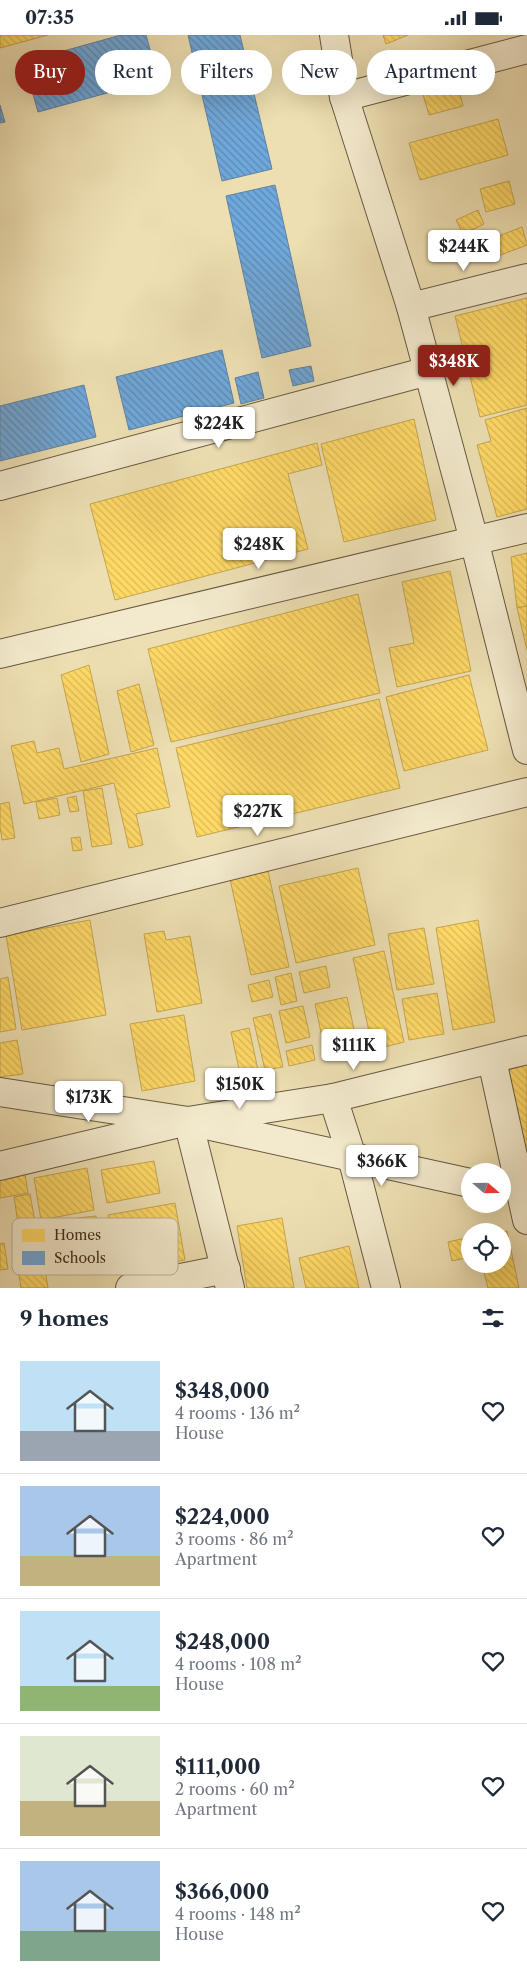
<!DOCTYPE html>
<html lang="en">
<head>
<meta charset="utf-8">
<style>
  :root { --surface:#fff; --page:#f6f6f7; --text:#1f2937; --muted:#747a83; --line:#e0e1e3; --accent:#8f2418 }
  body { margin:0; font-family:"Libre Caslon Text",serif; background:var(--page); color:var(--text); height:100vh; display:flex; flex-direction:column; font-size:19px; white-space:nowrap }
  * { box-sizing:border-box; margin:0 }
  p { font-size:16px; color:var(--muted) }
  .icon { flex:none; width:28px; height:28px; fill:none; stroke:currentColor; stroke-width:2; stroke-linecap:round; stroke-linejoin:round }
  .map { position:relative; height:1253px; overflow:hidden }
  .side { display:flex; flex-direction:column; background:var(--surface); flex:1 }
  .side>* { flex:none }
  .banner { position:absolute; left:15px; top:15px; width:498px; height:45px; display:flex; gap:10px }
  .needle { width:32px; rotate:110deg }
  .tools { position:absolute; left:461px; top:1128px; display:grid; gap:10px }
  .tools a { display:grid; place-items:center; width:50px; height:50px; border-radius:50%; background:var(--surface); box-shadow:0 5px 20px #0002; font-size:25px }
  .price { position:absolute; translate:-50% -42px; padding:0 11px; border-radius:5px; background:#fff; color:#222; font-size:16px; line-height:32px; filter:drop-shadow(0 1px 2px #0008) }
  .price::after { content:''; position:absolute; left:50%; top:30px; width:15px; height:11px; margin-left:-8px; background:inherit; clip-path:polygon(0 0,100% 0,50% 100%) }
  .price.active { background:var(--accent); color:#fff }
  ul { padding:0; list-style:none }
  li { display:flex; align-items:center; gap:15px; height:125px; padding:0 20px }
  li+li { border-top:1px solid var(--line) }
  li span { display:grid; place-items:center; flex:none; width:140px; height:100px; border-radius:0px; color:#555 }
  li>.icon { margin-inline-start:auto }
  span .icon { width:60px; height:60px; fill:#fffc; stroke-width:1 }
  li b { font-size:21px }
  h2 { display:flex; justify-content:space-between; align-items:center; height:60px; padding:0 20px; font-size:21px }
  .pill { padding:0 18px; border-radius:22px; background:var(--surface); box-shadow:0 5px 20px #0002; font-size:18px; line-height:45px }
  .pill.active { background:var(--accent); color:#fff }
  .status { display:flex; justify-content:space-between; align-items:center; height:35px; padding:0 25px; background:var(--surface); direction:ltr }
  .status svg { height:14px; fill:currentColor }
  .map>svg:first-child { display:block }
  .homes { fill:url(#homes-back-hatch); stroke:#c4a550 }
  .schools { fill:url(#schools-back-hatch); stroke:#5f83a2 }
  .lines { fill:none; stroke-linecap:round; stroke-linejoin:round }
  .minor-casing { stroke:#675941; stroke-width:30 }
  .minor { stroke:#f3eacd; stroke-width:28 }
  .key { fill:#f3eacd; stroke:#bcb198; stroke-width:1 }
  .key-label { font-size:14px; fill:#3a2c1b }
</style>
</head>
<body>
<div class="status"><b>07:35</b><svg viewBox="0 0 49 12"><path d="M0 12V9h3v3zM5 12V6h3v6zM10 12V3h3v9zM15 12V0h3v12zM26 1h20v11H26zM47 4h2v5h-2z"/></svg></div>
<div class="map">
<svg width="527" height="1253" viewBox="0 0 527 1253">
  <defs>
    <pattern id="homes-back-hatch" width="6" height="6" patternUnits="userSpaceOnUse" patternTransform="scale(1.25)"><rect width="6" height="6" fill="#ffd966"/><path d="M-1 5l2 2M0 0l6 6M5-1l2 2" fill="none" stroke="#dbba58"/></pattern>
    <pattern id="schools-back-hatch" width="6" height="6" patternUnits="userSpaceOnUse" patternTransform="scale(1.25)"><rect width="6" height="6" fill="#6fa8dc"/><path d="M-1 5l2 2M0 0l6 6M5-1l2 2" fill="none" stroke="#5c89b2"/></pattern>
  </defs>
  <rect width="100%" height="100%" fill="#eddfb2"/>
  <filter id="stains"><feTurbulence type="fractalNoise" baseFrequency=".004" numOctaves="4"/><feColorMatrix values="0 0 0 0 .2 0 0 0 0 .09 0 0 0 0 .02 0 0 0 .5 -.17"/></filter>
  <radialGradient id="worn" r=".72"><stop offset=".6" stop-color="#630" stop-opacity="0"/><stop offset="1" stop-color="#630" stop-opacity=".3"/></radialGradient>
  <g class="homes">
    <path d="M0,0h48l-48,13z"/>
    <path d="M383,0h25l-22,9z"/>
    <path d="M457,47l6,24 -34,9 -7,-24z"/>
    <path d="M498,84l10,36 -88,25 -11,-37z"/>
    <path d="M509,146l6,23 -29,8 -6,-23z"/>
    <path d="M478,175l6,14 -21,10 -7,-14z"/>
    <path d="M522,192l5,18 -29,11 -7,-17z"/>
    <path d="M487,200l6,17 -25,11 -7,-18z"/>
    <path d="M527,263v107l-47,12 -25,-101z"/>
    <path d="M527,373v101l-30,8 -20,-72 14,-4 -6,-21z"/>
    <path d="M414,384l22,101 -92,22 -23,-98z"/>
    <path d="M317,408l5,22 -34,9 20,75 -193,51 -25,-96z"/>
    <path d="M527,518v53l-10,2 -6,-51z"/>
    <path d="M450,536l21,100 -74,16 -8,-39 25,-5 -12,-61z"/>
    <path d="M358,559l22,99 -209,49 -23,-93z"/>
    <path d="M527,571v44l-10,-42z"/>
    <path d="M89,630l20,89 -28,8 -20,-87z"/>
    <path d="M469,640l19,75 -84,21 -18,-74z"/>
    <path d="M139,649l15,61 -23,7 -14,-61z"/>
    <path d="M379,664l21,89 -203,49 -21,-89z"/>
    <path d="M34,706l3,12 22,-5 5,21 93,-21 13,59 -34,7 7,31 -14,3 -15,-65 -90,21 -13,-58z"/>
    <path d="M102,753l10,56 -20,3 -9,-56z"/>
    <path d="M76,761l3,15 -9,1 -3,-14z"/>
    <path d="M57,763l3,17 -21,4 -3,-17z"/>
    <path d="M9,767l6,36 -13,2 -2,-14v-22z"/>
    <path d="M80,802l2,13 -9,1 -2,-13z"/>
    <path d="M358,833l17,77 -79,18 -17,-77z"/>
    <path d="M268,836l21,96 -38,8 -21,-96z"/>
    <path d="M90,885l16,95 -84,15 -16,-95z"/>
    <path d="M478,885l17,102 -42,8 -17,-102z"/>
    <path d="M424,893l10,56 -37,6 -9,-56z"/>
    <path d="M164,896l2,9 24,-4 12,67 -45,9 -13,-78z"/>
    <path d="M384,916l20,91 -31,8 -20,-92z"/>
    <path d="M326,931l4,21 -26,6 -5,-21z"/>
    <path d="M291,938l6,28 -16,4 -6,-28z"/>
    <path d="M8,942l8,52 -16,3v-53z"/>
    <path d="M269,945l4,17 -21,5 -4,-17z"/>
    <path d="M437,958l7,41 -35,6 -7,-41z"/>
    <path d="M347,962l12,56 -32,8 -12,-57z"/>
    <path d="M303,971l7,31 -24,6 -7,-32z"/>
    <path d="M271,979l12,53 -18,3 -12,-52z"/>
    <path d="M184,980l11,66 -53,10 -12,-67z"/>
    <path d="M249,993l9,42 -18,4 -9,-42z"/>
    <path d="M17,1005l6,34 -23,3v-34z"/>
    <path d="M312,1010l3,15 -26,6 -3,-15z"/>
    <path d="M527,1028v96l-25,-92z"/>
    <path d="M154,1126l6,32 -53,10 -6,-33z"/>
    <path d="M24,1133l4,25 -28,5v-26z"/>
    <path d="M87,1133l7,42 -53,10 -7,-42z"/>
    <path d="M30,1159l6,33 -17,3 -5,-33z"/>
    <path d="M175,1168l10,57 -67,12 -10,-57z"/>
    <path d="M96,1181l7,46 -18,3 -8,-47z"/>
    <path d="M282,1183l12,70h-47l-10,-62z"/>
    <path d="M507,1196l12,57h-31l-6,-24h20v-32z"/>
    <path d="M39,1199l9,54h-27l-8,-49z"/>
    <path d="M470,1202v20l-18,4 -4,-19z"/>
    <path d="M4,1208l4,26 -8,1v-26z"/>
    <path d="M349,1211l10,42h-53l-7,-30z"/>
  </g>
  <g class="schools">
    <path d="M121,0h25l12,44 -120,33 -14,-50z"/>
    <path d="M188,0h52l32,134 -50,12z"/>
    <path d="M0,70l5,17 -5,1z"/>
    <path d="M275,150l36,161 -49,12 -36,-162z"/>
    <path d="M222,315l12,53 -105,27 -13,-53z"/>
    <path d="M311,331l3,15 -21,5 -4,-16z"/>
    <path d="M258,337l6,26 -23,6 -6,-26z"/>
    <path d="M84,350l12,52 -96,24v-55z"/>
  </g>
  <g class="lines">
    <defs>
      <g id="minor">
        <path d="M334,0l10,62 67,210 63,233 53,210"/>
        <path d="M344,62l183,-48"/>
        <path d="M411,272l116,-29"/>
        <path d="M0,451l428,-115"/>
        <path d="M0,619l527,-126"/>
        <path d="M0,888l527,-131"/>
        <path d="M492,1025l35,160"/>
        <path d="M0,1057l188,29 282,62"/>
        <path d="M333,1063l19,59 34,131"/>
        <path d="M188,1086l42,167"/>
        <path d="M0,1131l188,-45 145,-23 194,-48"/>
        <path d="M130,1253l96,-19"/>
      </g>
    </defs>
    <use href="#minor" class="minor-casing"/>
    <use href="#minor" class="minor"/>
  </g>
  <rect x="12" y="1183" width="166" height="57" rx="8" class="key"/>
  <rect x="22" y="1194" width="23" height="13" fill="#ffd966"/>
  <rect x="22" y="1216" width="23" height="14" fill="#6fa8dc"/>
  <g class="key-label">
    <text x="54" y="1205">Homes</text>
    <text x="54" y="1228">Schools</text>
  </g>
  <rect width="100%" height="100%" filter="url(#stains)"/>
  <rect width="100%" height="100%" fill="url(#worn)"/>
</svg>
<div class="tools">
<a><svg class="needle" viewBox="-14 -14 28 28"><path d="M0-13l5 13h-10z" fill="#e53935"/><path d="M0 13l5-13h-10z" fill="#747a83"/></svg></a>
<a><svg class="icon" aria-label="locate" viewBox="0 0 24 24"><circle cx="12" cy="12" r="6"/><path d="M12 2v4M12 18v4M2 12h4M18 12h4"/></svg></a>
</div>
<b class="price" style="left:464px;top:237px">$244K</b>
<b class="price active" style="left:454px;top:352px">$348K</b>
<b class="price" style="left:219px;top:414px">$224K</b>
<b class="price" style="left:259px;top:535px">$248K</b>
<b class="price" style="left:258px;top:802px">$227K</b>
<b class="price" style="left:354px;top:1036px">$111K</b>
<b class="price" style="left:240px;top:1075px">$150K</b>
<b class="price" style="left:89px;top:1088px">$173K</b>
<b class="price" style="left:382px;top:1152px">$366K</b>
<div class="banner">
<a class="pill active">Buy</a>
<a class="pill">Rent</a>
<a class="pill">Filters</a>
<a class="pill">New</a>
<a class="pill">Apartment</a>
</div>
</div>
<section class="side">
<h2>9 homes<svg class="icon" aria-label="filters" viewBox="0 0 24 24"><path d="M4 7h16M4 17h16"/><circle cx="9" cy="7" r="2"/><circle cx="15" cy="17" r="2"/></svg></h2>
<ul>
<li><span style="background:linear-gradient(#bfe0f5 70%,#9aa5b1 0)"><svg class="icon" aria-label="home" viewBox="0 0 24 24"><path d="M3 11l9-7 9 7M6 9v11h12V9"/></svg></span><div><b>$348,000</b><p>4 rooms · 136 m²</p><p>House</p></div><svg class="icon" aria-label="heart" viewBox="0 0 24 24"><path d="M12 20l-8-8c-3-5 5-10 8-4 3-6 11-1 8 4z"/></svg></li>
<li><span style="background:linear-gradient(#a9c7e8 70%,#c2b280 0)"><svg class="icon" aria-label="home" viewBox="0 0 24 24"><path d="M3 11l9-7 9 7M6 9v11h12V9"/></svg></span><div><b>$224,000</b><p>3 rooms · 86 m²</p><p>Apartment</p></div><svg class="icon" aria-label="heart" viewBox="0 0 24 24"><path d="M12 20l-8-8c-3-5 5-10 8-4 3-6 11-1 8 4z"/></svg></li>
<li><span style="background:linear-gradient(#bfe0f5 75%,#8fb573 0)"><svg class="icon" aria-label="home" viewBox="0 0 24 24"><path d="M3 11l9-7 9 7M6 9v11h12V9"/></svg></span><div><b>$248,000</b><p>4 rooms · 108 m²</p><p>House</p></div><svg class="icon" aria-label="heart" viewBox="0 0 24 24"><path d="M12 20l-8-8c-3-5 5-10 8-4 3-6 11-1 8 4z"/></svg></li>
<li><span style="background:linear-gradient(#dfe7d0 65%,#c2b280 0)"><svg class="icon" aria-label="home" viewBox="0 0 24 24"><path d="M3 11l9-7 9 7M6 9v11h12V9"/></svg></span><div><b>$111,000</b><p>2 rooms · 60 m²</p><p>Apartment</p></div><svg class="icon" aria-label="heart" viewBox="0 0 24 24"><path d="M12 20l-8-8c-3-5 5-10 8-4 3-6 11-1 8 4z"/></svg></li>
<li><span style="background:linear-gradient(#a9c7e8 70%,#7fa58c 0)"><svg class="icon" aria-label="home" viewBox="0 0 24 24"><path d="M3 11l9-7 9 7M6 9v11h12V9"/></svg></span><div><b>$366,000</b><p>4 rooms · 148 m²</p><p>House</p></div><svg class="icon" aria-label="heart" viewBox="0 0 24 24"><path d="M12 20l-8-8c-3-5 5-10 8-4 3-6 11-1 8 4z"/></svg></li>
</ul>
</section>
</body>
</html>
